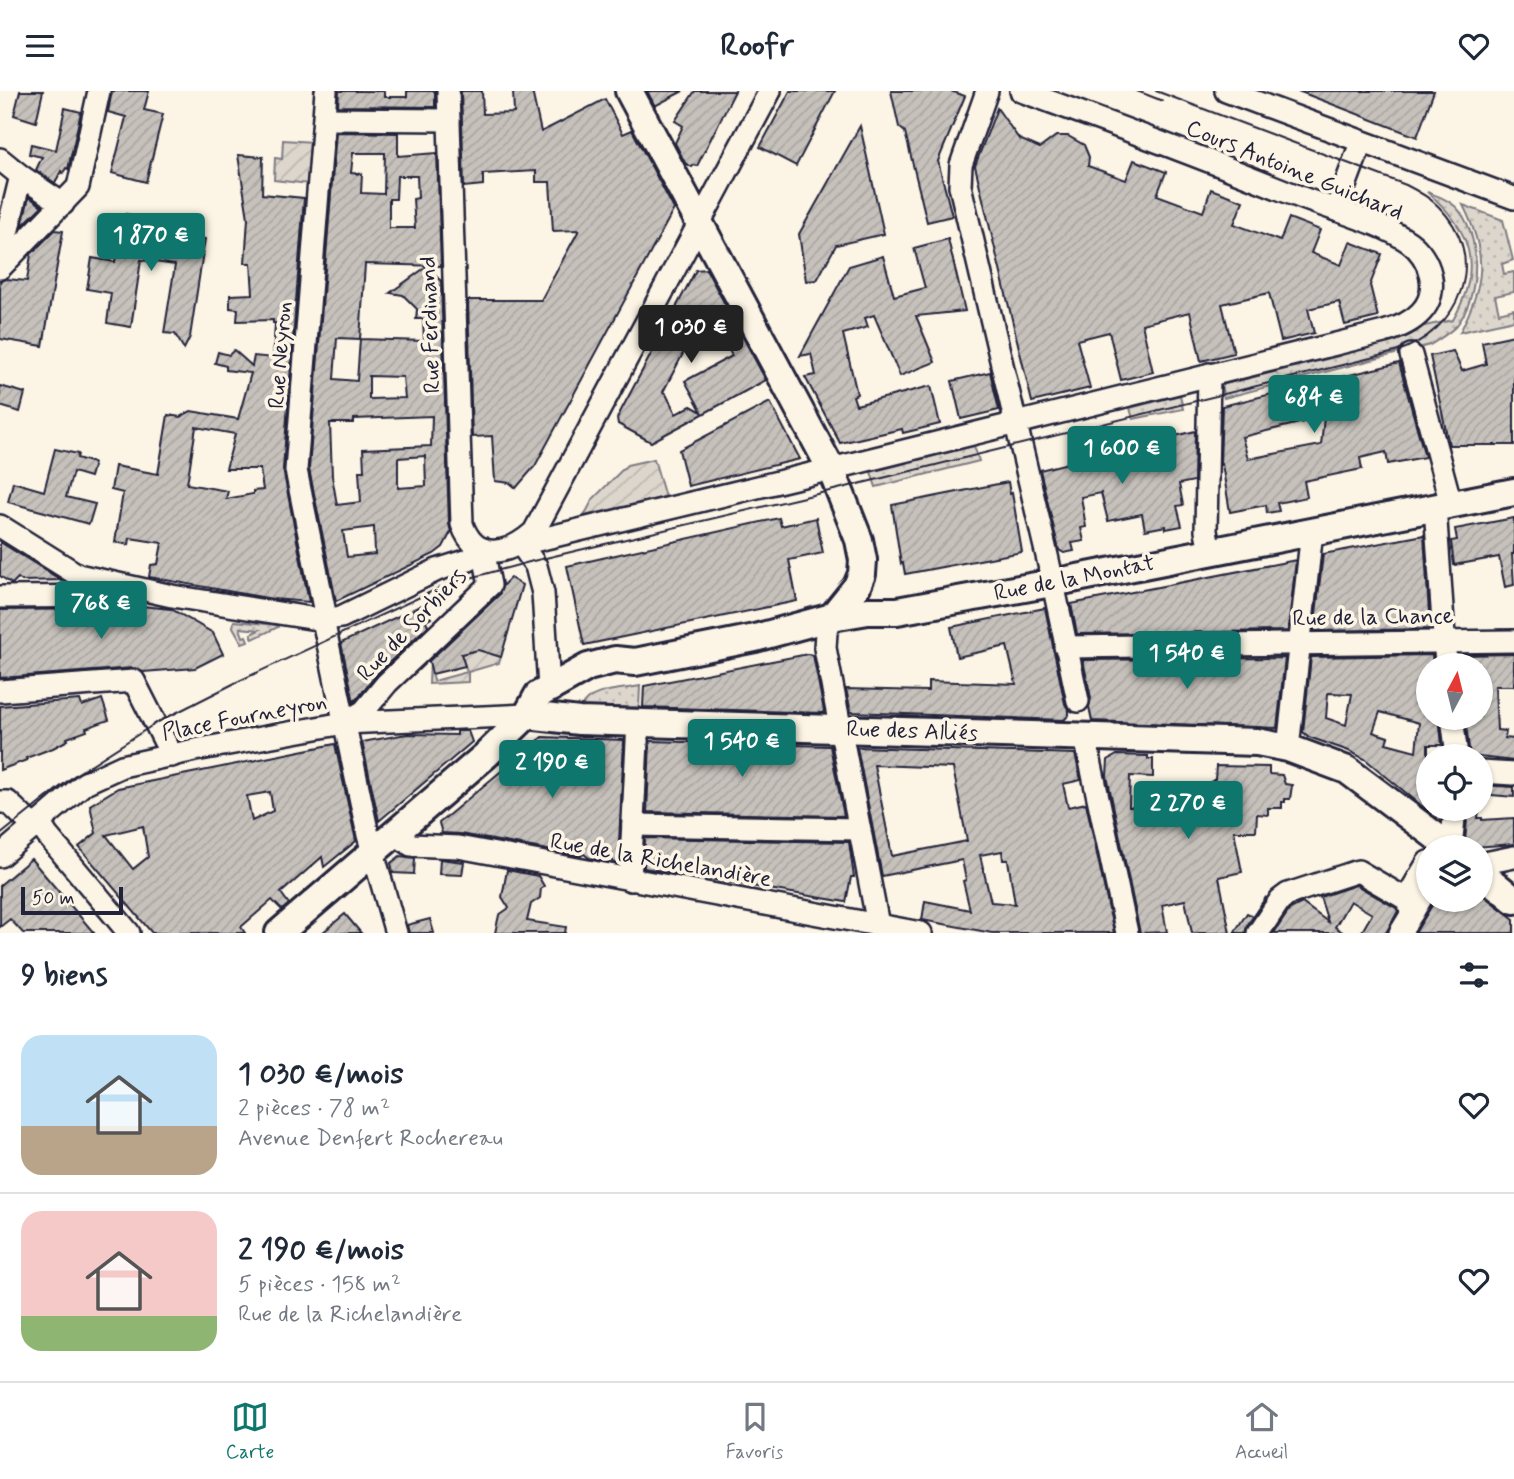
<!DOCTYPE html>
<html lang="fr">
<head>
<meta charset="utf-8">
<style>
  :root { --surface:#fff; --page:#f6f6f7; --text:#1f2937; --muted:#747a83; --line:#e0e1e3; --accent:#0f766e }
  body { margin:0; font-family:Mynerve,sans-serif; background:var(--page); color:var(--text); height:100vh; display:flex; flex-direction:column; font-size:26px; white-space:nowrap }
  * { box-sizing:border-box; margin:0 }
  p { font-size:23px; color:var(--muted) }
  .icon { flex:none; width:38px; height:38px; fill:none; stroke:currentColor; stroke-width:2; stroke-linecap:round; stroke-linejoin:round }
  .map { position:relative; height:842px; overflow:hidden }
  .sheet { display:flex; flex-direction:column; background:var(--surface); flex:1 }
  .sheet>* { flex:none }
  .needle { width:46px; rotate:7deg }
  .buttons { position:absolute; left:1416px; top:562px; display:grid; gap:14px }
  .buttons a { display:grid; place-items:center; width:77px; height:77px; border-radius:50%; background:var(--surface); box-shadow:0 2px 5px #0004; font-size:35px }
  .scale { position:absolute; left:21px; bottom:18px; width:102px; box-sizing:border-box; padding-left:7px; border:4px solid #22223b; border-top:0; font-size:19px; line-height:24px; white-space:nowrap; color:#22223b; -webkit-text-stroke:5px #fcf5e5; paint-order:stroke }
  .price { position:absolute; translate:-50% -60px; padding:0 16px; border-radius:7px; background:var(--accent); color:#fff; font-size:23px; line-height:46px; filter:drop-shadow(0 2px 4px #0008) }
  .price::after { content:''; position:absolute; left:50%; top:42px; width:21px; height:16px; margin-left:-10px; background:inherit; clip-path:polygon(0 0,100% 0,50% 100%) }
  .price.on { background:#222; color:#fff }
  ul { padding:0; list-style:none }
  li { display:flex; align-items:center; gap:21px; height:175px; padding:0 21px }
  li+li { border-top:2px solid var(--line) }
  li span { display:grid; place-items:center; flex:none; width:196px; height:140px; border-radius:21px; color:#555 }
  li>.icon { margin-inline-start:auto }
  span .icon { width:84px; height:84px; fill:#fffc; stroke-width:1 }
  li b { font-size:30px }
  h2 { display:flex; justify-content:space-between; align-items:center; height:84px; padding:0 21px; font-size:30px }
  header { display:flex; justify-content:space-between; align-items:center; height:91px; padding:0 21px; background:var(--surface); font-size:32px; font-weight:800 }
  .tabs { display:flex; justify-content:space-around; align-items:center; height:98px; border-top:2px solid var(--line); background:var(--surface); font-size:19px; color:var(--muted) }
  .tabs a { display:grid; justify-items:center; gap:4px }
  .tabs .on { color:var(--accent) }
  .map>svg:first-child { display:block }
  .grass { fill:url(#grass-dots); stroke:#7f7c84; stroke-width:2 }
  .garden { fill:url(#garden-furrows); stroke:#7f7c84; stroke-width:2 }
  .building { fill:url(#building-hatch); stroke:#22223b; stroke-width:2; fill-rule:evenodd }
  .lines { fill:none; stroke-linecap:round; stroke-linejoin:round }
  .minor-casing { stroke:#22223b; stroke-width:26 }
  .major-casing { stroke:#22223b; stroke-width:32 }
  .minor { stroke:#fcf5e5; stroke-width:21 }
  .major { stroke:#fcf5e5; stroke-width:26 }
  .tram { stroke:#22223b; stroke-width:2 }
  .labels { text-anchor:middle; stroke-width:7; stroke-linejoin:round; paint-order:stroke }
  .street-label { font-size:23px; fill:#22223b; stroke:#fcf5e5 }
</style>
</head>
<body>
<header><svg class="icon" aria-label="menu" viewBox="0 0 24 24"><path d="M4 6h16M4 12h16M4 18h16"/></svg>Roofr<svg class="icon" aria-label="heart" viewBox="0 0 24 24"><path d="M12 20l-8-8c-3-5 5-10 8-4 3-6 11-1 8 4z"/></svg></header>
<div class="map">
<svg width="1514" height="842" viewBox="0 0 1514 842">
  <defs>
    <pattern id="grass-dots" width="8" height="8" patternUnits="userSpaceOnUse" patternTransform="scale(1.75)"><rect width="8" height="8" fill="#dcd6cc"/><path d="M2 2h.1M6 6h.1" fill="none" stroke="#bcb7b0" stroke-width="1.8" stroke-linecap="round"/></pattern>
    <pattern id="garden-furrows" width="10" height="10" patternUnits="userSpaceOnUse" patternTransform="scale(1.75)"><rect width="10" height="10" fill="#dcd6cc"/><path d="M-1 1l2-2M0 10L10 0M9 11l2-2" fill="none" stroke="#bcb7b0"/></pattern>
    <pattern id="building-hatch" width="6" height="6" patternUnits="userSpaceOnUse" patternTransform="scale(1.75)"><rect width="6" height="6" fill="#c6c1bb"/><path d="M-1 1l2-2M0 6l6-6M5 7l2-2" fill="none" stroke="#aaa6a2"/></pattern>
  </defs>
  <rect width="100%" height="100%" fill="#fcf5e5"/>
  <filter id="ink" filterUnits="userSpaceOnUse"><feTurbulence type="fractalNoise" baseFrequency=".0143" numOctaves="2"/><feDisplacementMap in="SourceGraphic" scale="14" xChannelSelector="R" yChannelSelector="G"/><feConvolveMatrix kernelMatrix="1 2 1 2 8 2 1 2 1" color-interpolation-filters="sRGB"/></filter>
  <g filter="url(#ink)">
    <g class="grass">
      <path d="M1427,101c11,4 20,7 29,15 27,28 24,89 1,118 -7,8 -18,14 -27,20l-206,53 -3,-13 118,-29 -1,-6 69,-16 13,-7 33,-7c30,-52 19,-91 -26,-128z"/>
      <path d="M1463,114l40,15 10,40 -11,4 2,10 10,-2v20l-19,4 4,17 15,-4v11l-54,12c25,-48 28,-77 3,-127z"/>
      <path d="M1180,304l3,14 -50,10 -3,-11z"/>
      <path d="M974,355l5,15 -103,26 -5,-15z"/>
      <path d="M234,530l43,4 1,2 -25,12 -2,-5 8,-4 -19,-2 3,9 3,-1 2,5 -6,2 -9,-16z"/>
      <path d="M640,595l-1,21 -58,1c7,-19 42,-18 59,-22z"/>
    </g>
    <g class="garden">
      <path d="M283,49l30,2 -4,42 -35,-4 1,-22 7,1z"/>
      <path d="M654,368l11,38 -81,19 9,-17 34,-34z"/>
      <path d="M485,557l1,4 15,5 -2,6 -31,9v10l-39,2 1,-23 4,20 33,-9 -6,-18z"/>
    </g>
    <g class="building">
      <path d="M20,0h23l-7,31 -22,-7z"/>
      <path d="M112,0h37l-5,19 19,4 -17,68 -34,-9 14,-56 -18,-5z"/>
      <path d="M339,0h45v6h23v-6h28v16l-97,-1z"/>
      <path d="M461,0h21l1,23 31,-1 -1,-22h19l9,41 64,-33 18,35 9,-4 42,79 -139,257 -19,22 -6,-5 -15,-2 -3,-45 -20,1 -4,-137h73l38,-70 -26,1 -3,-49h-14v-11l-53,3v11l-19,2z"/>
      <path d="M647,0h36l-28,15z"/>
      <path d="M695,0h40l-38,75 -3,-1 -2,2 -7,-4 -10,-20 8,-17 -8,-5z"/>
      <path d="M790,0h45l-39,75 -36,-19z"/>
      <path d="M891,0h60l14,5 -27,65 14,55 -25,6 -22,-90 -6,-5z"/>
      <path d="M1298,0h136l-17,46z"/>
      <path d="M65,17l16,4 -13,57 -2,-1 -3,5 -2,-2 -6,12 -19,-13 6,-13 -13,-3 2,-10 25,6z"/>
      <path d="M997,17l22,31 21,9 16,-12h12l16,9 5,12 -1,9 38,14 8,-20 32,12 -9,23 46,17 8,-23 32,12 -9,23 46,17 9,-23 31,12 -9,23 30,12 9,-23 32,12 -12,31 8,32 -33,8 -6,-23 -31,7 6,24 -33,8 -12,-48 -47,11 12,49 -33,8 -11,-49 -48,12 11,48 -32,8 -12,-48 -32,8 13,48 -58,14 -57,-236z"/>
      <path d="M860,35l24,108 -48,11 -19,35 -11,1 -7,-47z"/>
      <path d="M336,41l62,1v23l39,-3 4,113 -76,-2 -5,75 64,2 -1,-22h-7l1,-10 -14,-14 -13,-2 36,-26 15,14 8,243 2,8 -8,15 -9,7 -98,47 -27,-132zM353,62h32l-1,41 -23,-1 1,-19 -11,-1zM397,85h20l1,22 -5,1 2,29h-26v-29h7zM337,247l23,1 -3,42 -23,-2zM369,285l34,1 2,21 -36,1zM432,325l-1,30 -68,3 1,22h-5l2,31 -24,3 -5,-29 -2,-53h24v-4zM425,365l1,30 -28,2v-30zM374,436l1,27 -28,3 -4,-26z"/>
      <path d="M238,64l25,2 -1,37 42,4 -21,271 26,133 -36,-3 -124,-22 2,-12 7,-1 4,-21 -32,-5 -1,7 -14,-3 8,-49 -12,-3 4,-24 43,8 10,-59 12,2 11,-6 47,8 13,-46 -25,-3v-4l-11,-3 3,-11 11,3 5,-5 18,16 2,-10 19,2 2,-35h-2v-3l-36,1 1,-12 -8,-1v-13l23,-1 -2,-31h-6l3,-45zM196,336l39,7 -9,35h34l3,21 -10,1v3l-27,5 2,-8 -41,-7z"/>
      <path d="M29,106l13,9 -20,20z"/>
      <path d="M126,123l28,7 -1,5 52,13 -15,98 -6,12 -9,-15 -11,-1 11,-68 -34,-5 -10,67 -24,-4 4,-30 -24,-4 5,-31 23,4 7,-45 3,1z"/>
      <path d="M55,139l8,1 -20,115 -43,-7v-58l7,-2 20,2 4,-27z"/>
      <path d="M948,148l17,72 -49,5 19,46 -35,14 -26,-61 -9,3 3,9 -25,7 14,60 -4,2 3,9 75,-19 9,38 -37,9 -1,-4 -62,14 -35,-66 11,-2 -5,-21 -11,2 8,-15 41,-75 34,-10 11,40 31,-8 -11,-40z"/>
      <path d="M706,178l60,111 -115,62 -33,-18 -1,-6 79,-148zM714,229l18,36 -47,25 17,31 -11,-6 -15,8 -10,-20 -3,-2 35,-67 9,4z"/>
      <path d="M1514,244v110h-65l-19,-89 23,-5 9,20 24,-7 -4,-22z"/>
      <path d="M1399,272l26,94 -37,7 -2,-12 -26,6 2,11 -58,12 3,16 -30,6 2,8 -12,2 -1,-8 -36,7 -8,-48 -2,1 2,-59zM1324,326l-3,28 -73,14 -6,-22z"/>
      <path d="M990,281l9,38 -38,9 -9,-38z"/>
      <path d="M0,295l25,7 -5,19 -20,-6z"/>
      <path d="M770,311l30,57 -112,27 -9,-36z"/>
      <path d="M1195,340l-1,50 -15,3 4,21 -6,1 5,20 -16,3v-3l-21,4 -3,-16 -34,7 -7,-28 -20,4 5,30 -5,1 3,13 -12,2 2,8 -10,2 -5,-3 -19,-80z"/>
      <path d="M55,358l23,5 -1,4 17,5 -4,14 -17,-5 -7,25 29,7 -6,20 -81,-22 5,-20 31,9z"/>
      <path d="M1008,391l2,12 2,-1 10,59 -117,22 -2,-11 -2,1 -9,-59z"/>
      <path d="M779,427l2,8 35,-8 7,35 -34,7 8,41 -213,44 -17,-79z"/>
      <path d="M1514,427v36h-2l2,31 -9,2 -6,-30 -45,8 -3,-24 6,-1 -2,-11z"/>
      <path d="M1424,444l6,94 -116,2 9,-77z"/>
      <path d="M0,451l61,38 -39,1 -4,-3 -6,6 -12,-8z"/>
      <path d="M1296,469l-8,71 -211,3 -6,-30z"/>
      <path d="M510,487l12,7 -21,72 -23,-7 -17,4 4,12 -33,8 -3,-13 70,-66 4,-10z"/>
      <path d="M424,513l7,14 -5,3 2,5 -50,47 -24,29 -13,-59z"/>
      <path d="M142,515l29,3 42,24 10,21 -28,14 -52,4 -10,-4 -133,10v-68l127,-1 14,3z"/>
      <path d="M1045,517l20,96 4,7v4l-5,5 -213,-8 -5,-23 82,2v-10l88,3 -9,-38 -50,11 -6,-30z"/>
      <path d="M808,563l5,1 11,56 -2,2 -179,-6 1,-21z"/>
      <path d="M1514,563v32h-19l2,44 9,1 -1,7 9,1v22l-44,-5 -5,-39h15v-52h-21v-7l3,-3z"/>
      <path d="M1432,564l1,10h-5v52h11l3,28h-14v66l-63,-52 -16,-8 -40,-14 -6,-5 8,-75zM1328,602l24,1 -6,31 -20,-7zM1380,621l39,11 -3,28 -30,-8 2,-6 -15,-5z"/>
      <path d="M1285,567l-8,70 -185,-7 -3,-14 2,-9 -8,-38z"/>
      <path d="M102,608l7,21 -23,8 1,3 -20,7 1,2 -15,8 -27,10 1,2 -27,10v-64l80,-6 2,6z"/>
      <path d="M457,640h11l4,11 -93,79 -17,-79 45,-8 50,1z"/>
      <path d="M542,646l82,3 -6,123h-4l-2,-4 -6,2 -17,-3 -5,-4 -3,2 -121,-22 -18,-1 -3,-10z"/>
      <path d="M650,650l180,5 14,70 -197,-4z"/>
      <path d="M335,653l21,97 -32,26 -2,-10 -41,36 8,11 -7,6 -10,-10 -31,27 4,6h-93l-73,-86 17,-14 -6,-28 28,-17zM270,701l3,19 -21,10 -5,-25zM143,735l5,31 -15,12 -27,-34z"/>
      <path d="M857,656l218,7 6,26 -18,4 5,23 18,-4 28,130h-122l-70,-13 3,-19 45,9 -7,-29 3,-1 -4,-20 -80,16zM874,674l79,3 14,73 -75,15zM1002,760l1,9h5l7,44 -24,-2 -11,-47z"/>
      <path d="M1117,664l31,1v3h5v18l-23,-1 -1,31h33v-2l59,3 -15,-16v-7l9,-6 1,-13 53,1v7l13,1 3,9 7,1 -2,14h-5v3h-3v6h-14v7l-11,-1 -1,17h-22l8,41 -23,5 11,56h-38l-7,-33 -23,5 5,27 -27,1 -33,-157 1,-16z"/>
      <path d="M1480,694l34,2v10l-34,-3z"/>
      <path d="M1468,718h11l-1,9h4v2l32,-2v26l-40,3 -9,-5z"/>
      <path d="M645,747l204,4 5,35h-3l-5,25 -202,-34z"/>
      <path d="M400,765l15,2 -1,16 -21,-1 -2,-10z"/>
      <path d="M31,768l63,74h-71l-13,-14 -10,8v-42z"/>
      <path d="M440,768l24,3 -2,13 -23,-1z"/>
      <path d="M507,779l31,6 6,10 -3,2 -1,10 -9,6 -4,17 39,6 -1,6h-70l4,-18 10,-7 -7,-11z"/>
      <path d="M1356,794l40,23 2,3 -12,22h-25l11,-19 -22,-13 -15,26 9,6h-70l16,-24 12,-6 26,19 -8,-25z"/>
      <path d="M1480,802l34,26v14h-99l21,-34h44z"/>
      <path d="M1266,806l-19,29 -2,7h-11l13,-20 6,3z"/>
      <path d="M345,823l16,19h-39z"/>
      <path d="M430,828l4,14h-25l-2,-8z"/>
    </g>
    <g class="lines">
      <defs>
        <g id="minor">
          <path d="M326,0l-30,379 28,138 -1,12 45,215 28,98"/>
          <path d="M448,0l14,433c14,40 47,30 72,8l236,-441"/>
          <path d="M987,0l-26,74 -1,21 88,374 30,141"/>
          <path d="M1226,0l288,107"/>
          <path d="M325,28l124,1"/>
          <path d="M0,68l21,17 42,28"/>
          <path d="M1336,119l25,-67"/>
          <path d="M2,154l5,-12 14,-57"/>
          <path d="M0,177l78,-81 21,-96"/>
          <path d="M1411,264l40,149"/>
          <path d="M1209,283l-3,157 4,20"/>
          <path d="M1435,416l11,158"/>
          <path d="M0,435l78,49 94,21 151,24 18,-3 96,-47 32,-10 14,-11"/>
          <path d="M521,453l286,-69 577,-143c14,-4 27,-9 37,-20 20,-21 9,-55 -12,-70 -29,-20 -76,-32 -109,-45 -92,-37 -185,-72 -279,-106"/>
          <path d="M521,453l15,22 7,27 6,95"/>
          <path d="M0,506l134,-1"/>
          <path d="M832,526l-6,15 -1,16 53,277"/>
          <path d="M1065,556l449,-6"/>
          <path d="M0,600l134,-10 38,75"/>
          <path d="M1452,626l5,39"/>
          <path d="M344,632l20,-12 23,-28 103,-98 -7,-36"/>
          <path d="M1085,646l42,196"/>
          <path d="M1288,657l24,-217"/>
          <path d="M1480,681l34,2"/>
          <path d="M0,711h8l26,25"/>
          <path d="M39,731l8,13 82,98"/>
          <path d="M633,734l227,4"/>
          <path d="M395,742l16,12 47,2 463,86"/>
          <path d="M1451,756l4,-38"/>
          <path d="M0,765l85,-73 37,-17 73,-16 149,-27 183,-8"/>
          <path d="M1480,773l34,-7"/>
          <path d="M630,789l8,-158"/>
          <path d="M1408,805l20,-34"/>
          <path d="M1258,842l22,-33 8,-6 70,-23 48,28 7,13"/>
          <path d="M1400,842l28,-46"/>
        </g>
        <g id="major">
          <path d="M629,0l202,378 28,71 4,20 -1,14 -5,12 -25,31"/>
          <path d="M527,624l52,6 678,21 31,6 59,22 103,77"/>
          <path d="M1480,781l34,28"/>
          <path d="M279,842l207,-178 41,-40 11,-20 50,-28 27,-7 20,2 120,-24 77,-21 36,-6h29l155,-28 462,-91"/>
        </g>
      </defs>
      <use href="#minor" class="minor-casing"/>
      <use href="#major" class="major-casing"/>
      <use href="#minor" class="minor"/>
      <use href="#major" class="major"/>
      <g class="tram">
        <path d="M1137,0l26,10"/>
        <path d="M0,744l75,-60 81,-52 83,-42 209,-97 85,-23 305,-72 557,-137c65,-20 96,-94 43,-146 -9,-9 -20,-15 -32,-21l-250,-94"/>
      </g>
    </g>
  </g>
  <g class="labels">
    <g class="street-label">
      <text transform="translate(1295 78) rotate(22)" y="8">Cours Antoine Guichard</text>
      <text transform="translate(429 234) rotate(-92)" y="8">Rue Ferdinand</text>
      <text transform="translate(279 264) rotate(-86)" y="8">Rue Neyron</text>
      <text transform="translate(1074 486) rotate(-11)" y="8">Rue de la Montat</text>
      <text transform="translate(1373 525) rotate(-1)" y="8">Rue de la Chance</text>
      <text transform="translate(411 533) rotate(-46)" y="8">Rue de Sorbiers</text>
      <text transform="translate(244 625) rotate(-11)" y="8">Place Fourneyron</text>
      <text transform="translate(912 639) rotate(2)" y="8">Rue des Alliés</text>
      <text transform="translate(661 768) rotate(10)" y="8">Rue de la Richelandière</text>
    </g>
  </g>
</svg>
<div class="buttons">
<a><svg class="needle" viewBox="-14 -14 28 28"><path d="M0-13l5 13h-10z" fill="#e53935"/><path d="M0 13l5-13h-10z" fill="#747a83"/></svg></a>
<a><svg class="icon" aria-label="locate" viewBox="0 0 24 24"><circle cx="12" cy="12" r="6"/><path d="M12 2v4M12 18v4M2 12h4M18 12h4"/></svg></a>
<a><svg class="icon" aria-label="layers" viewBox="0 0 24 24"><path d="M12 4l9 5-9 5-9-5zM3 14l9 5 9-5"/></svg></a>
</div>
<div class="scale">50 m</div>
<b class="price" style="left:151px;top:182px">1 870 €</b>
<b class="price on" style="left:691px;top:274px">1 030 €</b>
<b class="price" style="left:1314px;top:344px">684 €</b>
<b class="price" style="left:1122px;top:395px">1 600 €</b>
<b class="price" style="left:101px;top:550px">768 €</b>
<b class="price" style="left:1187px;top:600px">1 540 €</b>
<b class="price" style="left:742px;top:688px">1 540 €</b>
<b class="price" style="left:552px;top:709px">2 190 €</b>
<b class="price" style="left:1188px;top:750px">2 270 €</b>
</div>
<section class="sheet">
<h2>9 biens<svg class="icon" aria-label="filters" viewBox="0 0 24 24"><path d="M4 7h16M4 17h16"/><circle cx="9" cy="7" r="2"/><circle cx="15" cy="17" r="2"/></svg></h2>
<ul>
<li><span style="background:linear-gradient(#bfe0f5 65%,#b9a48a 0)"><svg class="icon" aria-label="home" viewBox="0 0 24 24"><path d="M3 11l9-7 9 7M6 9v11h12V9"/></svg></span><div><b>1 030 €/mois</b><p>2 pièces · 78 m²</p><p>Avenue Denfert Rochereau</p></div><svg class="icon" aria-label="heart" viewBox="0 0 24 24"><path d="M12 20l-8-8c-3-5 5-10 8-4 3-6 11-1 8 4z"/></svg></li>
<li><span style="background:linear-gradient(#f6c9c9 75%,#8fb573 0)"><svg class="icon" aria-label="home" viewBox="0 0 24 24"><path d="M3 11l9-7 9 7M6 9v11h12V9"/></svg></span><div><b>2 190 €/mois</b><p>5 pièces · 158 m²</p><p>Rue de la Richelandière</p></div><svg class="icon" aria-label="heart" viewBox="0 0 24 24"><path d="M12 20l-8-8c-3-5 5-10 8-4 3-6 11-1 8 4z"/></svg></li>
</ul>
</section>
<nav class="tabs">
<a class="on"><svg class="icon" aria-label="map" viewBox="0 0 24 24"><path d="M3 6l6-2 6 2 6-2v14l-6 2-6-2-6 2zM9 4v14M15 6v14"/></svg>Carte</a>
<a><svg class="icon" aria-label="saved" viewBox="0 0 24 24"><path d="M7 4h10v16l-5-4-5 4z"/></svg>Favoris</a>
<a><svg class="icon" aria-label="home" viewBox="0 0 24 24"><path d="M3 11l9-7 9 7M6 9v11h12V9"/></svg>Accueil</a>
</nav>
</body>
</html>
